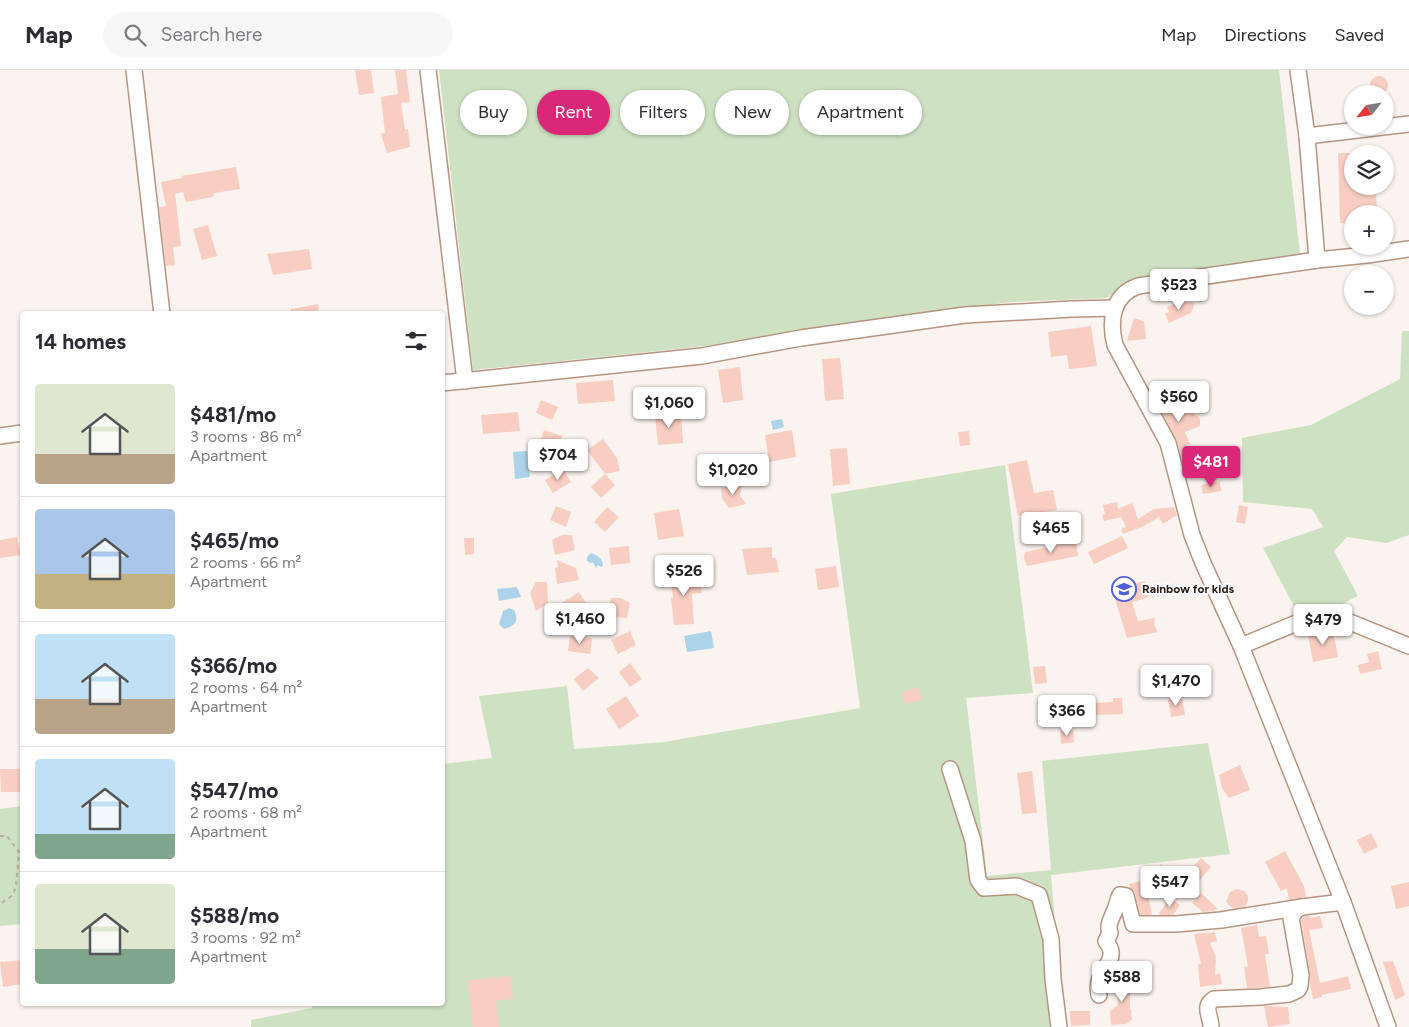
<!DOCTYPE html>
<html lang="en">
<head>
<meta charset="utf-8">
<style>
  :root { --surface:#fff; --page:#f7f7f7; --text:#2b2b33; --muted:#7c7c81; --line:#e1e1e2; --accent:#db2777 }
  body { margin:0; font-family:Figtree,sans-serif; background:var(--page); color:var(--text); height:100vh; display:flex; flex-direction:column; font-size:19px; white-space:nowrap }
  * { box-sizing:border-box; margin:0 }
  p { font-size:16px; color:var(--muted) }
  .icon { flex:none; width:28px; height:28px; fill:none; stroke:currentColor; stroke-width:2; stroke-linecap:round; stroke-linejoin:round }
  .map { position:relative; flex:1; overflow:hidden }
  .sheet { position:absolute; left:20px; top:241px; width:425px; height:695px; display:flex; flex-direction:column; background:var(--surface); border-radius:5px; box-shadow:0 1px 4px #0004 }
  .sheet>* { flex:none }
  .banner { position:absolute; left:460px; top:20px; width:475px; height:45px; display:flex; gap:10px }
  .needle { width:32px; rotate:240deg }
  .buttons { position:absolute; left:1344px; top:15px; display:grid; gap:10px }
  .buttons a { display:grid; place-items:center; width:50px; height:50px; border-radius:50%; background:var(--surface); box-shadow:0 1px 4px #0004; font-size:25px }
  .price { position:absolute; translate:-50% -42px; padding:0 11px; border-radius:5px; background:#fff; color:#222; font-size:16px; line-height:32px; filter:drop-shadow(0 1px 2px #0008) }
  .price::after { content:''; position:absolute; left:50%; top:30px; width:15px; height:11px; margin-left:-8px; background:inherit; clip-path:polygon(0 0,100% 0,50% 100%) }
  .price.on { background:var(--accent); color:#fff }
  ul { padding:0; list-style:none }
  li { display:flex; align-items:center; gap:15px; height:125px; padding:0 15px }
  li+li { border-top:1px solid var(--line) }
  li span { display:grid; place-items:center; flex:none; width:140px; height:100px; border-radius:5px; color:#555 }
  li>.icon { margin-inline-start:auto }
  span .icon { width:60px; height:60px; fill:#fffc; stroke-width:1 }
  li b { font-size:21px }
  h2 { display:flex; justify-content:space-between; align-items:center; height:60px; padding:0 15px; font-size:21px }
  .pill { padding:0 18px; border-radius:22px; background:var(--surface); box-shadow:0 1px 4px #0004; font-size:18px; line-height:45px }
  .pill.on { background:var(--accent); color:#fff }
  header { display:flex; align-items:center; gap:30px; box-sizing:border-box; height:70px; padding:0 25px; background:var(--surface); border-bottom:1px solid var(--line) }
  header strong { font-size:24px }
  nav { display:flex; gap:28px; margin-inline-start:auto; font-size:18px }
  .search { width:350px; height:45px; background:var(--page); display:flex; align-items:center; gap:12px; box-sizing:border-box; padding:0 18px; border-radius:28px; color:var(--muted); font-size:19px }
  .map>svg:first-child { display:block }
  .green { fill:#cee1c2 }
  .water { fill:#acd3e9 }
  .building { fill:#f8cdc2 }
  .lines { fill:none; stroke-linecap:round; stroke-linejoin:round }
  .minor-casing { stroke:#b69482; stroke-width:18 }
  .path { stroke:#b8aea9; stroke-width:2; stroke-dasharray:4 4; stroke-linecap:butt }
  .minor { stroke:#fff; stroke-width:15 }
  .labels { text-anchor:middle; stroke-width:4; stroke-linejoin:round; paint-order:stroke }
  .poi-label { font-size:12px; font-weight:bold; fill:#291c15; stroke:#fff; text-anchor:start }
</style>
</head>
<body>
<header>
<strong>Map</strong>
<div class="search"><svg class="icon" aria-label="search" viewBox="0 0 24 24"><circle cx="10" cy="10" r="6"/><path d="M15 15l6 6"/></svg>Search here</div>
<nav><a>Map</a><a>Directions</a><a>Saved</a></nav>
</header>
<div class="map">
<svg width="1409" height="957" viewBox="0 0 1409 957">
  <rect width="100%" height="100%" fill="#fbf3ef"/>
  <g class="green">
    <path d="M439,0h840l21,184 -167,24 -26,20 -97,4 -257,39 -280,29z"/>
    <path d="M1402,261h7v204l-23,8 -39,-6 -13,14 24,45 -55,27 -40,-75 60,-21 -11,-18 -69,-7 -1,-64 69,-13 89,-46z"/>
    <path d="M1005,395l28,228 -67,5 21,178 64,-6 -9,-109 166,-18 22,111 -179,21 13,152h-813v-7l61,-12v-4h130l1,-240 49,-6 -13,-62 88,-10 7,63 90,-7 196,-34 -29,-214z"/>
    <path d="M22,736v118l-22,2v-117z"/>
  </g>
  <g class="water">
    <path d="M782,349l2,8 -11,3 -2,-9z"/>
    <path d="M527,381l3,26 -15,2 -2,-27z"/>
    <path d="M591,483c6,2 12,5 12,13l-2,1 -3,-2 -2,3 -3,-6 -2,1 -4,-2v-4z"/>
    <path d="M517,517l4,10 -22,4 -2,-12z"/>
    <path d="M509,538l5,2c5,11 2,16 -10,19l-5,-5 4,-13z"/>
    <path d="M711,561l3,17 -27,4 -3,-16z"/>
  </g>
  <g class="building">
    <path d="M355,0h16l3,23 -15,2z"/>
    <path d="M395,0h11l4,32 -9,1 4,27 3,-1 2,18 -23,6 -6,-19 4,-1 -4,-36 17,-3z"/>
    <circle cx="1379" cy="15" r="9"/>
    <path d="M1338,83h14v33h6l1,6h17l1,22h-25v9h-12z"/>
    <path d="M236,97l4,22 -26,4 -1,4 -27,5 -3,-10 -8,2 6,52 -8,1 2,18 -9,1 -7,-59 7,-1 -5,-24 21,-4 -1,-2z"/>
    <path d="M208,155l9,31 -15,4 -9,-31z"/>
    <path d="M309,179l3,20 -39,6 -6,-21z"/>
    <path d="M1180,231l15,2 -4,10 -22,10 -4,-9 4,-2 -2,-5z"/>
    <path d="M318,234l1,10h-28v-5z"/>
    <path d="M1134,248l10,3 2,18 -19,2z"/>
    <path d="M1091,256l6,40 -28,3 -2,-14 -16,2 -3,-25z"/>
    <path d="M840,288l4,41 -19,2 -3,-42z"/>
    <path d="M740,297l3,33 -20,3 -5,-33z"/>
    <path d="M613,310l2,21 -37,3 -2,-21z"/>
    <path d="M1176,324l6,14 5,-1 13,12v7l-15,6 5,12 -4,1 6,13 -9,4 -7,-23 -19,-37z"/>
    <path d="M541,330l17,7 -6,13 -16,-7z"/>
    <path d="M518,342l2,19 -37,3 -2,-19z"/>
    <path d="M681,343l2,30 -25,2 -3,-30z"/>
    <path d="M544,360l18,6 -4,14 -18,-7z"/>
    <path d="M792,360l4,27 -27,5 -4,-27z"/>
    <path d="M969,361l1,14 -10,1 -2,-14z"/>
    <path d="M603,369l14,19 3,13 -15,3 -18,-24z"/>
    <path d="M847,378l3,36 -17,2 -3,-37z"/>
    <path d="M1027,390l7,33 19,-3 4,20 -39,6 -10,-52z"/>
    <path d="M563,399l8,13 -18,11 -8,-13z"/>
    <path d="M605,404l10,11 -14,13 -10,-11z"/>
    <path d="M1220,411v5l2,5 -19,3 -2,-9z"/>
    <path d="M742,413l-2,12 6,9 -17,4 -7,-10 -1,-10z"/>
    <path d="M1117,432l1,7 14,-6 6,16 16,-10 21,-2 -1,1 3,7 -14,9 -4,-7 -15,9 -21,8 -2,-5 5,-2 -5,-10 -17,4 -2,-6 3,-1 -2,-9z"/>
    <path d="M1239,435l9,2 -3,17 -9,-2z"/>
    <path d="M556,436l15,6 -5,15 -16,-7z"/>
    <path d="M607,437l12,10 -14,15 -11,-10z"/>
    <path d="M679,439l5,27 -26,4 -4,-27z"/>
    <path d="M562,465h10l3,15 -20,5 -3,-15z"/>
    <path d="M1122,466l6,12 -34,16 -6,-12z"/>
    <path d="M17,467l4,18 -21,3v-18z"/>
    <path d="M464,468h10v16l-9,1z"/>
    <path d="M1076,471l2,15 -51,10 -3,-8 1,-6z"/>
    <path d="M629,476l1,17 -19,2 -2,-17z"/>
    <path d="M772,477v11h4l3,14 -32,3 -5,-26z"/>
    <path d="M557,490l19,8 3,12 -22,4 -2,-16 3,-1z"/>
    <path d="M836,496l3,21 -21,3 -3,-21z"/>
    <path d="M697,502l1,8h2l2,13 -10,1 2,30 -20,1 -3,-27h2l-3,-22z"/>
    <path d="M1145,511l-1,10 5,6 -17,5 6,19 17,-3 -1,7 4,7 -31,6 -15,-49z"/>
    <path d="M536,512h11l1,21 -12,8 -6,-18z"/>
    <path d="M579,522l8,13 -7,3 2,4 -14,6 -8,-14z"/>
    <path d="M611,528h10l9,5 -3,15 -11,-1 -9,-5z"/>
    <path d="M1333,560l5,27 -25,5 -5,-27z"/>
    <path d="M630,561l6,14 -18,9 -7,-14z"/>
    <path d="M570,566l22,2 -2,16 -22,-3z"/>
    <path d="M1378,581l4,18 -22,5 -2,-9 11,-3 -2,-8z"/>
    <path d="M630,593l12,16 -12,8 -11,-15z"/>
    <path d="M1045,596l2,17 -12,1 -2,-17z"/>
    <path d="M588,598l11,10 -16,13 -9,-12z"/>
    <path d="M919,617l3,13 -17,4 -3,-12z"/>
    <path d="M626,626l13,20 -20,13 -13,-20z"/>
    <path d="M1182,627l3,18 -14,2 -3,-18z"/>
    <path d="M1113,628h9l1,16 -27,1 -3,-12 20,-1z"/>
    <path d="M1073,660l1,12 -13,2 -1,-13z"/>
    <path d="M1240,695l10,25 -21,8 -7,-10 -3,-13z"/>
    <path d="M0,699h22v23h-21z"/>
    <path d="M1032,701l5,42 -15,1 -5,-41z"/>
    <path d="M1371,763l7,14 -14,7 -7,-14z"/>
    <path d="M1285,781l19,35 2,11 -17,3 -2,-12 -6,3 -16,-29z"/>
    <path d="M1201,788l10,9 -14,16 -10,-9z"/>
    <path d="M1161,794l16,13 -8,10 -16,-13z"/>
    <path d="M1145,810l7,35h-12l-5,-21 -2,-4 -3,-2 -1,-4z"/>
    <path d="M1409,812v24l-13,3 -5,-23z"/>
    <path d="M1237,819l7,2 4,5v4l-3,7 -12,2 -7,-7 4,-10z"/>
    <path d="M1201,823l16,15 -3,3 -11,1 -11,-9z"/>
    <path d="M1170,828l10,7 -7,10h-12l-2,-2z"/>
    <path d="M1305,846h4l1,2 10,-2 3,12 -14,2 11,53 28,-7 3,13 -29,6v2l-9,2 -3,-16v-10l-9,-53z"/>
    <path d="M1257,855l2,12 7,-1 3,18h-4l5,33 -23,1 -3,-21 4,-1 -7,-38z"/>
    <path d="M1215,862l2,9 -7,2 6,14 -1,18 5,-2 2,11 -22,3 -2,-23h3l-7,-30z"/>
    <path d="M22,890v24l-19,3 -3,-25z"/>
    <path d="M1393,891l12,34 -10,5 -12,-38z"/>
    <path d="M510,906l3,23 -17,2 3,26h-26l-5,-47z"/>
    <path d="M1118,906h12v33l1,1 1,10 -6,4 -15,1 -1,-14 8,-6z"/>
    <path d="M1264,936l24,1 2,17 -22,3z"/>
    <path d="M1070,941h20v14l-19,1z"/>
  </g>
  <g class="lines">
    <defs>
      <g id="minor">
        <path d="M134,0l28,244"/>
        <path d="M428,0l37,311"/>
        <path d="M1298,0l9,66 10,124 -179,26c-26,9 -29,35 -23,59l53,98 24,92 11,28 38,83 102,256 45,125"/>
        <path d="M1307,66l102,-12"/>
        <path d="M1317,190l50,-5 42,-6"/>
        <path d="M442,313l260,-27 99,-18 164,-23 107,-6 43,-1"/>
        <path d="M0,366l22,-3"/>
        <path d="M1241,576l70,-29 12,-3 12,2 74,30"/>
        <path d="M950,699l23,72 5,39 6,8 33,-2 22,9 12,44 2,40 6,48"/>
        <path d="M1099,925c-5,-21 14,-30 12,-43 0,-3 -3,-8 -5,-11l4,-8c-3,-8 1,-13 4,-21 3,-6 3,-11 6,-17l6,1 7,28h43l45,-4 81,-13 41,-5"/>
        <path d="M1211,957c0,-11 -9,-21 3,-28l47,-2 28,-3 9,-4 2,-4 1,-11 -10,-57 5,-8 6,-3"/>
      </g>
    </defs>
    <use href="#minor" class="minor-casing"/>
    <path class="path" d="M0,766h7l12,16 -3,34 -3,9 -13,9"/>
    <use href="#minor" class="minor"/>
  </g>
  <defs>
    <symbol id="school-ring" viewBox="-11 -11 22 22"><circle r="9.5" fill="#fff" stroke="#5060d6" stroke-width="1.5"/><path d="M0-5L7-2L0 1L-7-2ZM-4 1L0 2.5L4 1V4Q0 6-4 4Z" fill="#5060d6"/></symbol>
  </defs>
  <g fill-rule="evenodd">
    <use href="#school-ring" x="1110" y="505" width="28" height="28"/>
  </g>
  <g class="labels">
    <g class="poi-label">
      <text x="1142" y="523">Rainbow for kids</text>
    </g>
  </g>
</svg>
<div class="buttons">
<a><svg class="needle" viewBox="-14 -14 28 28"><path d="M0-13l5 13h-10z" fill="#e53935"/><path d="M0 13l5-13h-10z" fill="#7c7c81"/></svg></a>
<a><svg class="icon" aria-label="layers" viewBox="0 0 24 24"><path d="M12 4l9 5-9 5-9-5zM3 14l9 5 9-5"/></svg></a>
<a>+</a>
<a>−</a>
</div>
<b class="price" style="left:1179px;top:241px">$523</b>
<b class="price" style="left:1179px;top:353px">$560</b>
<b class="price" style="left:669px;top:359px">$1,060</b>
<b class="price" style="left:558px;top:411px">$704</b>
<b class="price on" style="left:1211px;top:418px">$481</b>
<b class="price" style="left:733px;top:426px">$1,020</b>
<b class="price" style="left:1051px;top:484px">$465</b>
<b class="price" style="left:684px;top:527px">$526</b>
<b class="price" style="left:580px;top:575px">$1,460</b>
<b class="price" style="left:1323px;top:576px">$479</b>
<b class="price" style="left:1176px;top:637px">$1,470</b>
<b class="price" style="left:1067px;top:667px">$366</b>
<b class="price" style="left:1170px;top:838px">$547</b>
<b class="price" style="left:1122px;top:933px">$588</b>
<div class="banner">
<a class="pill">Buy</a>
<a class="pill on">Rent</a>
<a class="pill">Filters</a>
<a class="pill">New</a>
<a class="pill">Apartment</a>
</div>
<section class="sheet">
<h2>14 homes<svg class="icon" aria-label="filters" viewBox="0 0 24 24"><path d="M4 7h16M4 17h16"/><circle cx="9" cy="7" r="2"/><circle cx="15" cy="17" r="2"/></svg></h2>
<ul>
<li><span style="background:linear-gradient(#dfe7d0 70%,#b9a48a 0)"><svg class="icon" aria-label="home" viewBox="0 0 24 24"><path d="M3 11l9-7 9 7M6 9v11h12V9"/></svg></span><div><b>$481/mo</b><p>3 rooms · 86 m²</p><p>Apartment</p></div></li>
<li><span style="background:linear-gradient(#a9c7e8 65%,#c2b280 0)"><svg class="icon" aria-label="home" viewBox="0 0 24 24"><path d="M3 11l9-7 9 7M6 9v11h12V9"/></svg></span><div><b>$465/mo</b><p>2 rooms · 66 m²</p><p>Apartment</p></div></li>
<li><span style="background:linear-gradient(#bfe0f5 65%,#b9a48a 0)"><svg class="icon" aria-label="home" viewBox="0 0 24 24"><path d="M3 11l9-7 9 7M6 9v11h12V9"/></svg></span><div><b>$366/mo</b><p>2 rooms · 64 m²</p><p>Apartment</p></div></li>
<li><span style="background:linear-gradient(#bfe0f5 75%,#7fa58c 0)"><svg class="icon" aria-label="home" viewBox="0 0 24 24"><path d="M3 11l9-7 9 7M6 9v11h12V9"/></svg></span><div><b>$547/mo</b><p>2 rooms · 68 m²</p><p>Apartment</p></div></li>
<li><span style="background:linear-gradient(#dfe7d0 65%,#7fa58c 0)"><svg class="icon" aria-label="home" viewBox="0 0 24 24"><path d="M3 11l9-7 9 7M6 9v11h12V9"/></svg></span><div><b>$588/mo</b><p>3 rooms · 92 m²</p><p>Apartment</p></div></li>
</ul>
</section>
</div>
</body>
</html>
